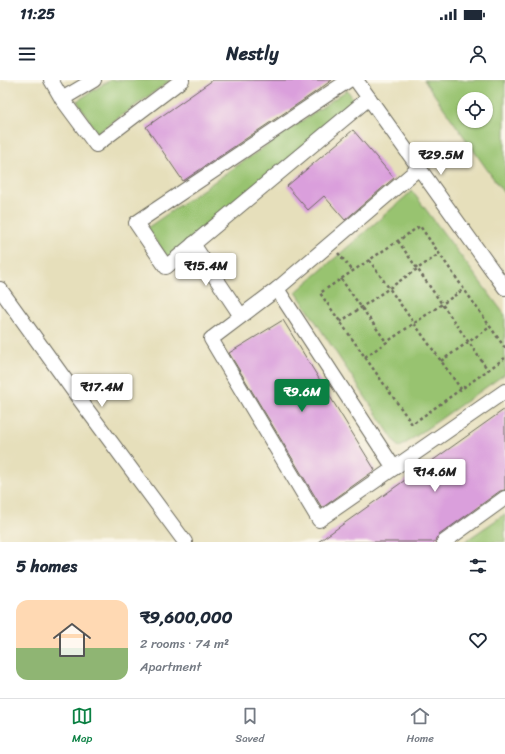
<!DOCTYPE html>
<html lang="en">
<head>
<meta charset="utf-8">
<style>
  :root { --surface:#fff; --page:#f2f2f3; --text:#1f2937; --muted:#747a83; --line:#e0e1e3; --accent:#0b8043 }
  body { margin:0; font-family:Sriracha,sans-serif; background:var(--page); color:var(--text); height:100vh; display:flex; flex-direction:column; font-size:15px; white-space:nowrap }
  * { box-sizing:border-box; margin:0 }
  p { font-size:13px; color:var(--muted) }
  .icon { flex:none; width:22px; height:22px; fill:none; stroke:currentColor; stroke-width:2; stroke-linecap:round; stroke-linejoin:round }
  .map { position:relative; height:462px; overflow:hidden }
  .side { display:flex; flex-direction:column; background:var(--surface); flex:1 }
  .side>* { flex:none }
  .fabs { position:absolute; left:457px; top:12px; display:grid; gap:8px }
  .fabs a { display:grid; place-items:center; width:36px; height:36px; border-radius:50%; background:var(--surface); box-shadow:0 1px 3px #0004; font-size:20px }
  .price { position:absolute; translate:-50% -34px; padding:0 9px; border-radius:4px; background:#fff; color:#222; font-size:13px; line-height:26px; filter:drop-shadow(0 1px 2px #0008) }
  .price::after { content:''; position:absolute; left:50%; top:24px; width:12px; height:9px; margin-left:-6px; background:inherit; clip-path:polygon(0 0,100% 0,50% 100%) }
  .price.on { background:var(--accent); color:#fff }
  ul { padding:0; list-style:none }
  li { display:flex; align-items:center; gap:12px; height:100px; padding:0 16px }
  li+li { border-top:1px solid var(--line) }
  li span { display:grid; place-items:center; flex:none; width:112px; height:80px; border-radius:12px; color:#555 }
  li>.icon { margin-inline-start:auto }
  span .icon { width:48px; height:48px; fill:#fffc; stroke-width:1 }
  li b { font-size:17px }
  h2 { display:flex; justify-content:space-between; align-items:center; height:48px; padding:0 16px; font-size:17px }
  .status { display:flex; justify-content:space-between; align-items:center; height:28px; padding:0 20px; background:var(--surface); direction:ltr }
  .status svg { height:11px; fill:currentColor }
  header { display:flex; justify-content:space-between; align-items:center; height:52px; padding:0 16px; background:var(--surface); font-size:18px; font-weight:800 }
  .menu { display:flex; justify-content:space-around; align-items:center; height:56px; border-top:1px solid var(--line); background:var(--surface); font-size:11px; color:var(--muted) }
  .menu a { display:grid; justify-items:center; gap:2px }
  .menu .on { color:var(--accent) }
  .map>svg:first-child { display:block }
  .green { fill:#98c370; stroke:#62774e; fill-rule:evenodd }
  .building { fill:#da9fdc }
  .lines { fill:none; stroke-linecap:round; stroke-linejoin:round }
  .minor-casing { stroke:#6c6a5d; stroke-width:16 }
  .path { stroke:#6c6a5d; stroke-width:2.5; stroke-dasharray:3 3; stroke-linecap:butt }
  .minor { stroke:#fff; stroke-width:14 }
</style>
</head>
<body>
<div class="status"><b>11:25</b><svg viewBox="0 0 49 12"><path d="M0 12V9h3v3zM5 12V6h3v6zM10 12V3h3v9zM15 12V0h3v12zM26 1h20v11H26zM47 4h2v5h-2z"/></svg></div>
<header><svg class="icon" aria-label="menu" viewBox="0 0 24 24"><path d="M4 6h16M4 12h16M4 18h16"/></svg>Nestly<svg class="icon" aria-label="person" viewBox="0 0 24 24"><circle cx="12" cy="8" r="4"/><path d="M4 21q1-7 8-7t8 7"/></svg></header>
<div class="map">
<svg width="505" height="462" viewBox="0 0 505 462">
  <rect width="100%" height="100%" fill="#fbf7ec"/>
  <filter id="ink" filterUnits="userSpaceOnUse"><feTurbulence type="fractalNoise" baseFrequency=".025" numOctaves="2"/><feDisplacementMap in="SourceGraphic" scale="8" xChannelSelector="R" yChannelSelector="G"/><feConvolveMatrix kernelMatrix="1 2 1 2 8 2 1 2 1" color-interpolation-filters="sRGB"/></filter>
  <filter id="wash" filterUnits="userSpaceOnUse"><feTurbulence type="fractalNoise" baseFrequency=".012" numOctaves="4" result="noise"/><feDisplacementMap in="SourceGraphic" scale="16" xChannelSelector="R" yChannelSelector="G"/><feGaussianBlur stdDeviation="0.9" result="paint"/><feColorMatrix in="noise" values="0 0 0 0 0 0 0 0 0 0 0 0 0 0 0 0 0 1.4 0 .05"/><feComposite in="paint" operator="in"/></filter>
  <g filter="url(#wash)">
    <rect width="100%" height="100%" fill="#e6dfbb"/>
    <g class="green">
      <path d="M110,0h61l-74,53 -20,-32z"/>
      <path d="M424,0h81v115zM464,19h22v22h-22z"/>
      <path d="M347,10l9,13 -188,155 -21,-30z"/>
      <path d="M412,111l93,124v59l-106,74 -103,-156z"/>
      <path d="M505,434v28h-41z"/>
    </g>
    <g id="blocks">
      <g class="building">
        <path d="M213,0h119l-18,13 -131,88 -37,-54z"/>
        <path d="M353,50l41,48 -49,42 -21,-24 -16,14 -21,-24z"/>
        <path d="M283,240l92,150 -53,38 -93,-155z"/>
        <path d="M505,329v81l-5,1 -61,44 -3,3 -1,4h-117z"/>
      </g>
    </g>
  </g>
  <g filter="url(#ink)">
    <use href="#blocks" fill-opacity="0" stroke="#6c6a5d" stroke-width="1"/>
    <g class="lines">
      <defs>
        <g id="minor">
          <path d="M51,0l11,19 34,46 86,-65"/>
          <path d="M349,0l-213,143 30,44 203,-169"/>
          <path d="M356,0l149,208"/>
          <path d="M62,19l32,-19"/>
          <path d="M193,164l48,72"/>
          <path d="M0,209l77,107 108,146"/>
          <path d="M277,209l-66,50 108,181 186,-129"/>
          <path d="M394,388l-117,-179 142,-121"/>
          <path d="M444,462l61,-44"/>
        </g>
      </defs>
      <use href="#minor" class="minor-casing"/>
      <g class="path">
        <path d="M398,161l90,129"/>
        <path d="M338,173l15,18"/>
        <path d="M369,180l92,129"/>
        <path d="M341,199l46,64"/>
        <path d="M340,242l99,-68"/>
        <path d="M505,268l-85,-122 -100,67 92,131 93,-66"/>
        <path d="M365,277l99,-68"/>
        <path d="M441,281l49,-34"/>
      </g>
      <use href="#minor" class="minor"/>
    </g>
  </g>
</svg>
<div class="fabs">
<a><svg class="icon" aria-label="locate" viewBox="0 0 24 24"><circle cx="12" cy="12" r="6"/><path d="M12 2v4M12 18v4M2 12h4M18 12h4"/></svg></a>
</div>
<b class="price" style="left:441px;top:96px">₹29.5M</b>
<b class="price" style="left:206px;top:207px">₹15.4M</b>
<b class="price" style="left:102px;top:328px">₹17.4M</b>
<b class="price on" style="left:302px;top:333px">₹9.6M</b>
<b class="price" style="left:435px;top:413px">₹14.6M</b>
</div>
<section class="side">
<h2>5 homes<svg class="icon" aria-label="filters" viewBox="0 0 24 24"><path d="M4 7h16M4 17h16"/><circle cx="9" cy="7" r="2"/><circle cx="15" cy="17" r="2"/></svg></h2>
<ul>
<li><span style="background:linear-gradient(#ffd9b3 60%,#8fb573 0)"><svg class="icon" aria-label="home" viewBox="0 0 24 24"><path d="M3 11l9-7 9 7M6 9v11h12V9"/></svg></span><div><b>₹9,600,000</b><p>2 rooms · 74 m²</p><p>Apartment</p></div><svg class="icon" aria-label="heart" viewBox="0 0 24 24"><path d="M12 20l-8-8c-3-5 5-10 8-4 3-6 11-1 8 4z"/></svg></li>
</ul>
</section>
<nav class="menu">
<a class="on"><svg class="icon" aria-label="map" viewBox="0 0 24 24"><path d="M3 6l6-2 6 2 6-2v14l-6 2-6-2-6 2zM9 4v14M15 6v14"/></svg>Map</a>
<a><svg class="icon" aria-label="saved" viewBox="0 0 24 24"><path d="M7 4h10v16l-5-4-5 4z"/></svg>Saved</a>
<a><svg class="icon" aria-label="home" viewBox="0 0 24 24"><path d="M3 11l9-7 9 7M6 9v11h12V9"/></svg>Home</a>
</nav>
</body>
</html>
